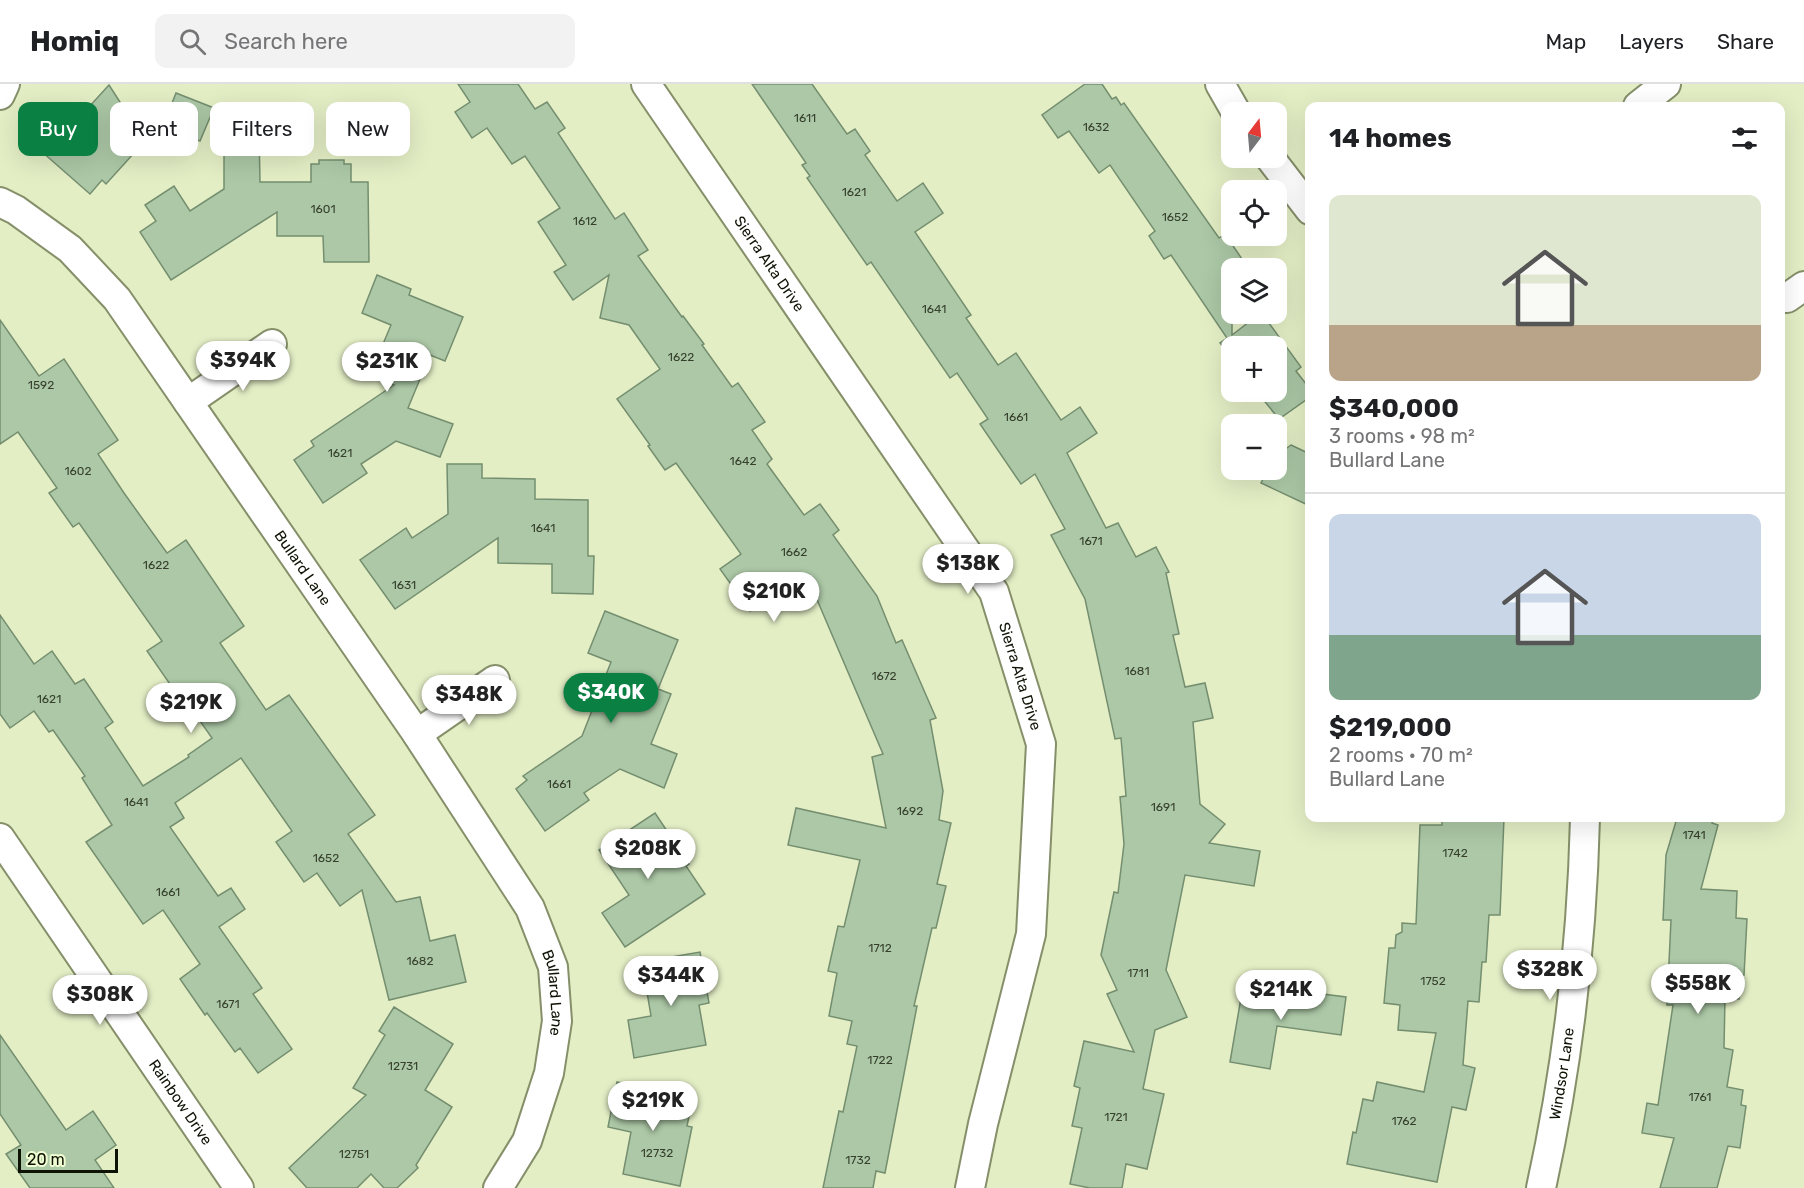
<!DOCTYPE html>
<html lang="en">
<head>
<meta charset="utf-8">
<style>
  :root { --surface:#fff; --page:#f2f2f2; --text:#202124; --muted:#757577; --line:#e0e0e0; --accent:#0b8043 }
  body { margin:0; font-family:Rubik,sans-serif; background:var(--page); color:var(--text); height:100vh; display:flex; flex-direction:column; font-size:22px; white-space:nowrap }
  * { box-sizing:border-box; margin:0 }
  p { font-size:20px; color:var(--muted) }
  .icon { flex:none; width:33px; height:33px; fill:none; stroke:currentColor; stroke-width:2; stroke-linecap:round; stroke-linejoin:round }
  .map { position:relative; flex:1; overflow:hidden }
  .sheet { position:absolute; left:1305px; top:18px; width:480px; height:720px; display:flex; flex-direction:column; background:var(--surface); border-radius:12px; box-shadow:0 6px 24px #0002 }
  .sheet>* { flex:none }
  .guide { position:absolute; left:18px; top:18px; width:570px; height:54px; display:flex; gap:12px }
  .needle { width:39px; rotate:16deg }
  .fabs { position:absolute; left:1221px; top:18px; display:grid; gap:12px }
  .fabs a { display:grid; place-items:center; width:66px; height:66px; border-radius:12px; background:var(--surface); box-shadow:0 6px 24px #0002; font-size:30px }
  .scale { position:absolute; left:18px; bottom:15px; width:100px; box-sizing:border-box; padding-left:6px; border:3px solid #0f1305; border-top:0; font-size:16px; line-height:21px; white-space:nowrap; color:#0f1305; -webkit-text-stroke:4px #f0fcd2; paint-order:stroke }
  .price { position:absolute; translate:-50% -51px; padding:0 14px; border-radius:21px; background:#fff; color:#222; font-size:20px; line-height:39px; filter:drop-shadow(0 2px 3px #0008) }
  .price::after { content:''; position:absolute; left:50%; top:36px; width:18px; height:14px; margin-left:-9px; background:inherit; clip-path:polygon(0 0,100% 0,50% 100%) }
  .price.current { background:var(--accent); color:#fff }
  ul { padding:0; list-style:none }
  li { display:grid; align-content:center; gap:12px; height:318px; padding:0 24px }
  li+li { border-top:2px solid var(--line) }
  li span { display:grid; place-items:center; height:186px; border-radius:12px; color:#555 }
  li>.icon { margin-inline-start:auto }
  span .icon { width:108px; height:108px; fill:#fffc; stroke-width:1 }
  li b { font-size:26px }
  h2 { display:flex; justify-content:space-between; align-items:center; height:72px; padding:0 24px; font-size:26px }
  .chip { padding:0 21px; border-radius:12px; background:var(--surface); box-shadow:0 6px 24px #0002; font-size:21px; line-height:54px }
  .chip.current { background:var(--accent); color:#fff }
  header { display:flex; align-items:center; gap:36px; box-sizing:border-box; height:84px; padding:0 30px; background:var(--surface); border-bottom:2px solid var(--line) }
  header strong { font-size:28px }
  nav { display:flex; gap:33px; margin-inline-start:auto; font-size:21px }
  .search { width:420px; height:54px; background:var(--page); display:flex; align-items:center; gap:15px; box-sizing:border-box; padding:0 21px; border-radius:12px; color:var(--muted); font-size:22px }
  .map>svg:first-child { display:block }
  .building { fill:#acc8a6; stroke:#748e6f; stroke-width:1.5 }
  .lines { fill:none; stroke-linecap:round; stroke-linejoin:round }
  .street-casing { stroke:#858f69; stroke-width:32 }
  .street { stroke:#fff; stroke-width:28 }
  .labels { text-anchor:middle; stroke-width:6; stroke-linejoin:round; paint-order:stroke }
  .number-label { font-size:12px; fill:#36402d }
  .street-label { font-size:15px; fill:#0f1305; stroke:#f0fcd2 }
</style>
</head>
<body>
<header>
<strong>Homiq</strong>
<div class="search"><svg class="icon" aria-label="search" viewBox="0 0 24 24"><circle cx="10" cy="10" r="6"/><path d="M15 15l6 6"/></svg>Search here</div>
<nav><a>Map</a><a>Layers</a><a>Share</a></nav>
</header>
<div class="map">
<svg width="1804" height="1104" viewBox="0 0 1804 1104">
  <rect width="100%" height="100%" fill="#e3eec5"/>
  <g class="building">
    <path d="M458,0h60l17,25 12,-7 18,26 -7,5 57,86 9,-6 24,37 -10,6 44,61 1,-1 21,28 -2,1 30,42 6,-4 27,39 -13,8 20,29 -5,5 37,51 16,-11 19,26 -6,5 44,61 19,47 6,-3 34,78 -6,2 13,71 -4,29 12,3 -14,61 9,2 -10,42h-4l-18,78h3l-32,167 -9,-2 -3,17h-50l16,-77 4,1 14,-66 -10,-2 5,-23 -23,-5 8,-43 -9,-2 10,-45 6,1 16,-67 -72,-15 8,-37 90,20 -14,-71 11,-3 -71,-166 -5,4 -11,-14 -46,33 -30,-42 21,-15 -65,-91 -11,7 -17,-24 2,-1 -33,-46 43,-30 -31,-44 -29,-7 9,-43 -36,25 -19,-28 12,-7 -28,-43 22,-14 -35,-52 -13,8 -25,-36 -15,10 -17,-26 15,-10z"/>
    <path d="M752,0h60l35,50 8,-5 15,22 -5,4 32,46 26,-18 20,30 -28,19 56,83 -5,3 32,47 18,-12 45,67 19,-13 17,26 -30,20 39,75 12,-5 18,34 20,-10 13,25 -3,1 13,61 -6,1 12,52 20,-4 8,35 -20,4 7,82 25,20 -16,19 51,8 -6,35 -69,-11 -19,95 21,47 -32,13 -12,59 21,5 -17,75 -21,-5 -4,24h-32l-20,-4 12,-56 -10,-2 8,-38 -6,-2 10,-45 50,11 -27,-58 10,-4 -16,-35 13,-63 4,1 6,-49 -4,-47 6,-1 -5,-58 -6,1 -30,-140 -34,-64 14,-6 -30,-55 -14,10 -41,-60 8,-5 -31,-46 -7,5 -79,-116 -4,3 -60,-87 3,-2 -8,-11 4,-2z"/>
    <path d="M1085,0h17l10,15 4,-2 5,8 3,-2 95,135 6,-4 17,25 -10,7v69l26,-20 5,6 3,-2 35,48 -5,4 14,18v8l-31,22 -22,-27h19v-46h-44v12l-12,-15 7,-5 -56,-83 -7,4 -15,-23 6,-5 -45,-66 -11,8 -30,-42 -11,7 -16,-23z"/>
    <path d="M109,1l36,56 -39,43 -4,-4 -12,14 -49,-43 32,-35 4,4z"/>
    <path d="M176,9l38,15 -14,33 -37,-15z"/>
    <path d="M259,47l1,51h51v-18h8v-4h25v4h7v18h17l1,80h-45l-1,-26h-46v-24l-106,68 -31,-48 16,-11 -11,-16 29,-19 16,25 34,-22v-35z"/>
    <path d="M377,191l34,14 -2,6 54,22 -18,44 -15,-6 -22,53 45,16 -13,33 -44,-16 -35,23 6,9 -44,30 -29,-43 20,-14 -3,-5 83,-56 -24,-10 21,-50 -29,-12z"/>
    <path d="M0,236l39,56 25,-17 54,81 -20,14 26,39 43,60 19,-13 58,86 -24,17 46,67 23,-15 86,120 -27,19 48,68 24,-5 10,44 25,-6 11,47 -77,18 -27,-110 -22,16 -23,-33 -13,9 -28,-40 16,-11 -51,-73 -66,45 9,15 -14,9 48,69 13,-8 14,21 -26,18 43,61 -9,6 39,55 -34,24 -18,-25 -5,4 -28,-39 -2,2 -25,-36 20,-15 -37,-54 -20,14 -57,-82 26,-17 -30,-47 3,-2 -32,-46 -4,2 -15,-21 -24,17 -10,-14v-99l34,49 18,-13 23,33 9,-5 29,43 -8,6 38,58 46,-29 -1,-2 24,-17 -35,-50 -3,2 -27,-39 15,-10 -83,-118 -6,4 -24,-34 8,-5 -39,-56 -18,12z"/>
    <path d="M1291,361l19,9v52l-49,-23 7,-13h8v-14z"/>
    <path d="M447,380h35v14l53,1v20l53,1v56h6l-1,38 -41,-1v-29l-54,-1v-25l-103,71 -35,-49 46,-32 6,10 36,-24z"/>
    <path d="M605,527l73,29 -20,49 13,5 -20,50 26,10 -13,34 -44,-19 -36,24 5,7 -44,31 -29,-42 11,-9 -4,-4 59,-40 29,-74 -23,-9z"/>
    <path d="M655,729l34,51 -3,2 19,28 -80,53 -23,-34 27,-18 -30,-45z"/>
    <path d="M1456,734h48l-4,97h-11l-3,47h-4l-3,40 -11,-1 -5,64 12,3 -9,42 -14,-3 -15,75 -90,-18 6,-32 3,1 7,-34 10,2 4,-19 47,10 12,-59 -38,-3 2,-25 -16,-2 5,-55h6l1,-13 6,-3v-9l14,1 4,-99h22v-6l13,1z"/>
    <path d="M1677,734h36l-1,5 6,2 -17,64 36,2 -1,27 11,1 -3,56h-3l-2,24 -14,-1 -1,50 9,2 -6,37 16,3 -2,15 5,1 -6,42 -12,-2 -11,42h-57l14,-50 -32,-5 5,-30 11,2 15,-100h-6l4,-85h-8l3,-65z"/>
    <path d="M700,868l9,51 -10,2 7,40 -72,13 -6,-38 23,-4 -9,-54z"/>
    <path d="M1243,902l55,10 1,-5 47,6 -5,38 -64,-9 -7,43 -40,-7z"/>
    <path d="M394,923l59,37 -28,46 27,17 -36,58 2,3 -21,20h-13l-13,-14 -14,14h-50l-18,-20 77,-73 -13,-7 32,-53 -6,-4z"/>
    <path d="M0,951l66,95 27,-19 23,34 -21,15 19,28h-84l-24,-34 15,-9 -21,-31z"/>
    <path d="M617,998l76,15 -6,29 5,1 -12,59 -57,-12 8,-42 -23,-5z"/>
  </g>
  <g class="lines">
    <defs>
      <g id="street">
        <path id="s1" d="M646,0l348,508 47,152 -10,190 -48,190 -13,64"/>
        <path d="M1220,0l16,28"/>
        <path d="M0,11l5,-11"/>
        <path d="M1638,22l28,-22"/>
        <path d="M1270,74l40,52"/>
        <path id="s2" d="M0,118l16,8 54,39 47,50 300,435 113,174 23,59 4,54 -8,52 -22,68 -29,47"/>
        <path d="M1787,214l17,-12"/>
        <path d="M188,318l84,-58"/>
        <path d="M417,650l78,-54"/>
        <path id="s3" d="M0,754l239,350"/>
        <path id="s4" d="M1541,1104c27,-123 41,-245 44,-370"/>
      </g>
    </defs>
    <use href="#street" class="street-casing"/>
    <use href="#street" class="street"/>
  </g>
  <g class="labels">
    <g class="number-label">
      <text x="805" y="38">1611</text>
      <text x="1096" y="47">1632</text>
      <text x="854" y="112">1621</text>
      <text x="323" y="129">1601</text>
      <text x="1175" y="137">1652</text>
      <text x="585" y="141">1612</text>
      <text x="934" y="229">1641</text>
      <text x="681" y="277">1622</text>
      <text x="41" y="305">1592</text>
      <text x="1016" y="337">1661</text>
      <text x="340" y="373">1621</text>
      <text x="743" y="381">1642</text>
      <text x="78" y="391">1602</text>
      <text x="543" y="448">1641</text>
      <text x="1091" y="461">1671</text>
      <text x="794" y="472">1662</text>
      <text x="156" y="485">1622</text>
      <text x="404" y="505">1631</text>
      <text x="1137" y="591">1681</text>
      <text x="884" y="596">1672</text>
      <text x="49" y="619">1621</text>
      <text x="559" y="704">1661</text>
      <text x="136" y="722">1641</text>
      <text x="1163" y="727">1691</text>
      <text x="910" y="731">1692</text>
      <text x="1694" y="755">1741</text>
      <text x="1455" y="773">1742</text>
      <text x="326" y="778">1652</text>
      <text x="168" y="812">1661</text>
      <text x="880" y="868">1712</text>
      <text x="420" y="881">1682</text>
      <text x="1138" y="893">1711</text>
      <text x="1433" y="901">1752</text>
      <text x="228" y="924">1671</text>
      <text x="880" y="980">1722</text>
      <text x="403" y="986">12731</text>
      <text x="1700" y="1017">1761</text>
      <text x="1116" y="1037">1721</text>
      <text x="1404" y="1041">1762</text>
      <text x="657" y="1073">12732</text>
      <text x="354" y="1074">12751</text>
      <text x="858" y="1080">1732</text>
    </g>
    <g class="street-label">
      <text dy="5" stroke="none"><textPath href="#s1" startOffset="218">Sierra Alta Drive</textPath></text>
      <text dy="5" stroke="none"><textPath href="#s2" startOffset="480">Bullard Lane</textPath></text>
      <text dy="5" stroke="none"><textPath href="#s1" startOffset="704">Sierra Alta Drive</textPath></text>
      <text dy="5" stroke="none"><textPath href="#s2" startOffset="978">Bullard Lane</textPath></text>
      <text dy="5" stroke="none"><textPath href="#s4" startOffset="116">Windsor Lane</textPath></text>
      <text dy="5" stroke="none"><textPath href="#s3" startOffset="320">Rainbow Drive</textPath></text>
    </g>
  </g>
</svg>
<div class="fabs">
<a><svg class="needle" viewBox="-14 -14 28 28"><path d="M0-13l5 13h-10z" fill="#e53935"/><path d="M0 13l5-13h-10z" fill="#757577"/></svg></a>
<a><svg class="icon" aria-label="locate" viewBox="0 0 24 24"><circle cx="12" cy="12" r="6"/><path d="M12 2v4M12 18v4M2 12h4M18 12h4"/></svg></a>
<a><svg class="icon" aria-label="layers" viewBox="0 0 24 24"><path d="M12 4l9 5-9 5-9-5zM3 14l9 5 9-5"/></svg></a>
<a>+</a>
<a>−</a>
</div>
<div class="scale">20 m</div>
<b class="price" style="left:243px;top:308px">$394K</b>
<b class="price" style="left:387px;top:309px">$231K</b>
<b class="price" style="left:968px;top:511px">$138K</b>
<b class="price" style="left:774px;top:539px">$210K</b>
<b class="price current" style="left:611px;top:640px">$340K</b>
<b class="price" style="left:469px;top:642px">$348K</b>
<b class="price" style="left:191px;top:650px">$219K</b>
<b class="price" style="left:648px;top:796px">$208K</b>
<b class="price" style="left:1550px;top:917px">$328K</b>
<b class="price" style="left:671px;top:923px">$344K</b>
<b class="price" style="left:1698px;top:931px">$558K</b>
<b class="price" style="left:1281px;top:937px">$214K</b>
<b class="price" style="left:100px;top:942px">$308K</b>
<b class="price" style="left:653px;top:1048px">$219K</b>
<div class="guide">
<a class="chip current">Buy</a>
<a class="chip">Rent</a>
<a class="chip">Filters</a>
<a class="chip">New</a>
</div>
<section class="sheet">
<h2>14 homes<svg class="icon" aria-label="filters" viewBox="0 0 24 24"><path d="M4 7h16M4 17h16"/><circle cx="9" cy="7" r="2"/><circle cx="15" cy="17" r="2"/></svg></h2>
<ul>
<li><span style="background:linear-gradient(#dfe7d0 70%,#b9a48a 0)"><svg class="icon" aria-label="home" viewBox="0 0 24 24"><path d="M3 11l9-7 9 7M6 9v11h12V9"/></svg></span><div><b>$340,000</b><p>3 rooms · 98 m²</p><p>Bullard Lane</p></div></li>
<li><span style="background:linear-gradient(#c9d6e8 65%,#7fa58c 0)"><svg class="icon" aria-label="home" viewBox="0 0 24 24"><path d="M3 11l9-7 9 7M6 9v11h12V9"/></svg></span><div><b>$219,000</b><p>2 rooms · 70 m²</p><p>Bullard Lane</p></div></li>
</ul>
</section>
</div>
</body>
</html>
